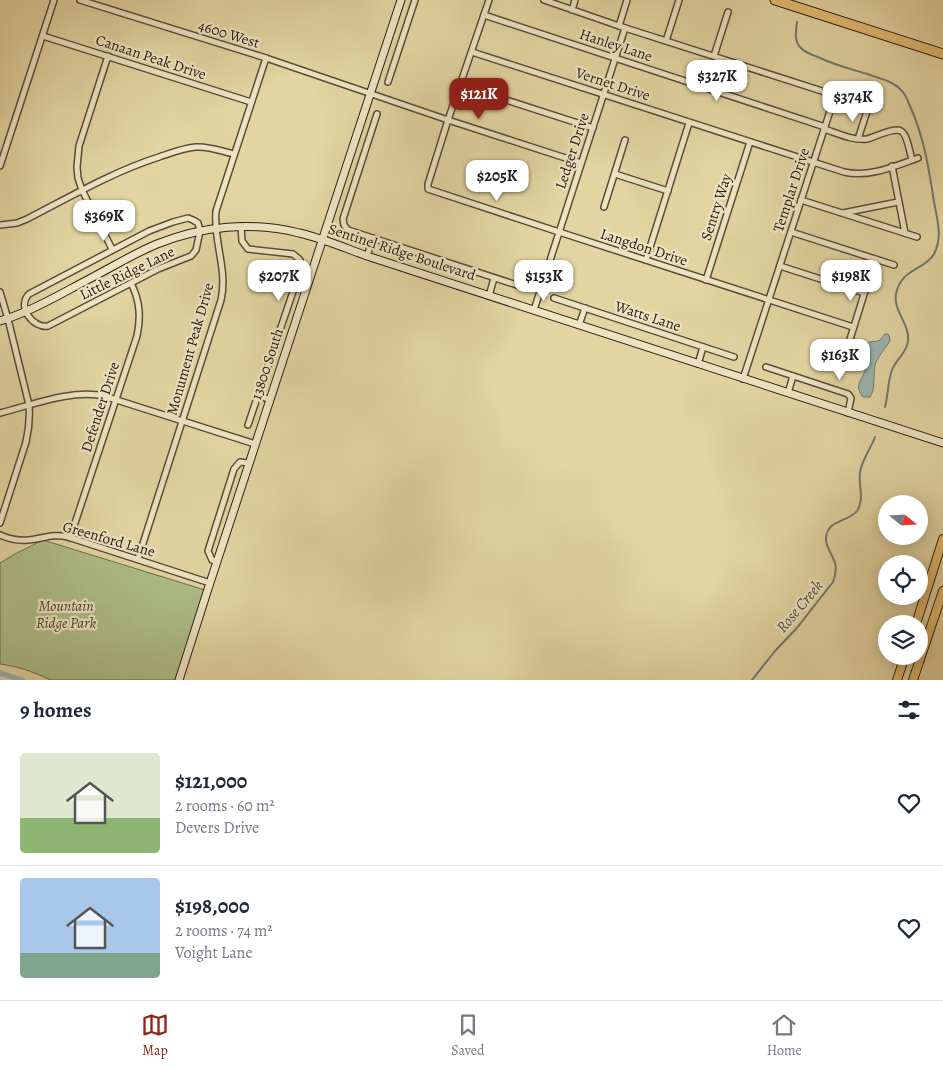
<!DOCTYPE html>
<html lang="en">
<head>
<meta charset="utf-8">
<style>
  :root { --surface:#fff; --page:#f6f6f7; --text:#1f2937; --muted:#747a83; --line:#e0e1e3; --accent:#8f2418 }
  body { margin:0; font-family:Alegreya,serif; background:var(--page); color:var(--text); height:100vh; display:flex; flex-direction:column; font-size:19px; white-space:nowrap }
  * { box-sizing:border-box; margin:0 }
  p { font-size:16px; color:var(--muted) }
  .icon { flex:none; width:28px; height:28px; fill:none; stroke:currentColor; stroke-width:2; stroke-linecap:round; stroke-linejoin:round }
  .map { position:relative; height:680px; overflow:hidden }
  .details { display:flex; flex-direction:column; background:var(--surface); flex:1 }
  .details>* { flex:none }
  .needle { width:32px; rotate:108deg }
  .buttons { position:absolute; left:878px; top:495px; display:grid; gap:10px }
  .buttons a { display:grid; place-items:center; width:50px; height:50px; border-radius:50%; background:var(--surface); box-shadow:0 2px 12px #0003; font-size:25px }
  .price { position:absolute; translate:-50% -42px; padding:0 11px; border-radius:10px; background:#fff; color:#222; font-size:16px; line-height:32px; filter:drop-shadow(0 1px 2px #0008) }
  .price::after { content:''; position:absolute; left:50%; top:30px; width:15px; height:11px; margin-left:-8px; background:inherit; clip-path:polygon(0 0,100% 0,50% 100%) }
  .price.current { background:var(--accent); color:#fff }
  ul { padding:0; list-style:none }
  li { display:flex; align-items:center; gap:15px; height:125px; padding:0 20px }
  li+li { border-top:1px solid var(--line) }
  li span { display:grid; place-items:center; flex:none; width:140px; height:100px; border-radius:5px; color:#555 }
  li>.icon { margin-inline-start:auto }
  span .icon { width:60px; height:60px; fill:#fffc; stroke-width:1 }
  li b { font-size:21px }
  h2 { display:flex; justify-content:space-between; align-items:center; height:60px; padding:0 20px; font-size:21px }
  .tabs { display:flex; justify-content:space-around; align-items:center; height:70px; border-top:1px solid var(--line); background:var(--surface); font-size:14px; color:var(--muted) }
  .tabs a { display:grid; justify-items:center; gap:2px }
  .tabs .current { color:var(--accent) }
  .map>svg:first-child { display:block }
  .green { fill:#aebe89; stroke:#6e6f4e }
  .water { fill:#9ab6b1; stroke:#6e7a72 }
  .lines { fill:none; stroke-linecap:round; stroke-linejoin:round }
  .stream { stroke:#6e7a72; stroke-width:2 }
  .canal { stroke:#9ab6b1; stroke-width:5.5 }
  .street-casing { stroke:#5a4d38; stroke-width:8 }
  .secondary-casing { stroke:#2d2014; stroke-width:9 }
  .primary-casing { stroke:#2d2014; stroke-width:10 }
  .highway-casing { stroke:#2d2014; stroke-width:11 }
  .street { stroke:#ede4c3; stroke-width:5 }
  .secondary { stroke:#ede4c3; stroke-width:7 }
  .primary { stroke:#e2ba71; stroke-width:8 }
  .highway { stroke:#e2ba71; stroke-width:9 }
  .labels { text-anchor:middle; stroke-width:4.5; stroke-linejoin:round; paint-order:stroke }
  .street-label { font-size:15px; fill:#2d2014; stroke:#ede4c3 }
  .park-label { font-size:15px; font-style:italic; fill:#4d4831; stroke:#ede4c3 }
  .water-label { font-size:16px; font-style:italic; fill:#4e4d43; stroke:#ede4c3 }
</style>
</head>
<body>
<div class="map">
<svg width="943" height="680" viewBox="0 0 943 680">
  <rect width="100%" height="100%" fill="#e3d5a2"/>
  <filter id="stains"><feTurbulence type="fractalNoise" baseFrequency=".004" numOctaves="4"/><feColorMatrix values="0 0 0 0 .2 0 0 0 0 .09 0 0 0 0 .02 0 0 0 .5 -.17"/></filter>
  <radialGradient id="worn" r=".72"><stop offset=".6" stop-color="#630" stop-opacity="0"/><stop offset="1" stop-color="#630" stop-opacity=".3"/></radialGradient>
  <path class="green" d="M43,540l162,50 -29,90h-126c-15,-8 -34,-14 -50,-16v-101l15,-9z"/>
  <path class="water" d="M885,334h3l1,1 1,6c-5,8 -12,15 -15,24 -2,12 1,22 -5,32h-7c-10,-12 0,-18 3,-29 1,-8 -6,-16 -1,-23 4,-5 10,-2 15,-5 2,-2 3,-4 5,-6z"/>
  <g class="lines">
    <g class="stream">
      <path d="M797,22c-1,8 -3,19 3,25 5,6 13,8 20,11 15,7 31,11 47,16 11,4 26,7 34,16 4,3 7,11 9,16 14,31 19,63 24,96 3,17 9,35 0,52 -10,17 -33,14 -38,40 -3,17 14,30 12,47 -1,12 -12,18 -16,29 -4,10 -4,26 -7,37"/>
      <path d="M752,680l23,-29 21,-22 37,-47c2,-6 4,-13 2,-19 -3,-10 -12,-19 -8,-30 4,-13 22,-12 30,-22 8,-12 1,-26 3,-39 2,-12 11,-24 15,-35"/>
    </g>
    <path class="canal" d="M0,673l22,7"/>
    <defs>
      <g id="street">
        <path d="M80,0l186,58 182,62 133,43"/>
        <path d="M489,0l-41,120 -20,64v5l131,43 294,95"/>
        <path d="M544,0l75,26 206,66 5,4 2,9 -89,274"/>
        <path d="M572,10l3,-10"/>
        <path d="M484,15l341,112"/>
        <path d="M619,26l8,-26"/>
        <path d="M43,36l208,66"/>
        <path d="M666,41l13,-41"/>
        <path d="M472,52l372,120c25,6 51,-6 74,-14"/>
        <path d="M108,56l-29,90 -2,21 1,11 4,12 30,59"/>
        <path d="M714,56l14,-44"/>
        <path d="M388,82l27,-82"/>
        <path d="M460,85l133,43"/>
        <path d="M377,114l-34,105 1,6 4,5 175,57"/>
        <path d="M824,129c13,4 29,12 43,10 8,-2 27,-12 34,-8 6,3 9,22 11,29"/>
        <path d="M858,139l13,-40"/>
        <path d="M0,166l54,-166"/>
        <path d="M892,166l13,67"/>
        <path d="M615,174l53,17"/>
        <path d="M801,200l116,37"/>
        <path d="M604,207l21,-67"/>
        <path d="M843,213l55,-11"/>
        <path d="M188,218l5,2 5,3 2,8 -4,19 -5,6 -33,13 -110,57c-14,3 -32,-19 -19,-32l120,-63 24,-9z"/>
        <path d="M0,225l17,-2 10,-4c43,-22 85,-47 132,-62 12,-4 24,-9 37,-10 13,-1 25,4 38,7"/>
        <path d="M241,226l1,15 6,8 45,5 7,6 1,8 -43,127 12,5"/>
        <path d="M791,232l103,33"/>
        <path d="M367,256l6,-18"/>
        <path d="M646,260l43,-137"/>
        <path d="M780,266l84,27"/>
        <path d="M706,280l44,-138"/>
        <path d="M0,292l8,27 21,86c1,13 0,24 -3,37l-26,81"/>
        <path d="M489,296l5,-18"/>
        <path d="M554,298l180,59"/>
        <path d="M534,310l91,-282"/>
        <path d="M579,325l6,-17"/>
        <path d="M846,352l29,-93"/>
        <path d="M698,364l5,-17"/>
        <path d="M766,367l82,27 3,4 -3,15"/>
        <path d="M788,393l5,-17"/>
        <path d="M0,413c32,-8 72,-24 104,-17l151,48"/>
        <path d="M248,425l10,-30"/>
        <path d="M0,535c9,4 18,6 28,5 15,-1 23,-7 40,-3l142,46"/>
        <path d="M70,538l67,-202c4,-19 3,-35 -6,-53"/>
        <path d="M138,559l83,-259c7,-30 -8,-59 -5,-89l50,-153"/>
        <path d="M216,562l-4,-2 -4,-9 26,-82 6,-7 9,1"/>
      </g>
      <g id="secondary">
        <path d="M0,321c33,-10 62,-28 93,-44 21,-11 42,-24 64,-33 45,-18 95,-23 142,-11 23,5 46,15 68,23l576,187"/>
        <path d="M179,680l28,-88 194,-592"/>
      </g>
      <g id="primary">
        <path d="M916,624l27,-85"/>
        <path d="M897,680l8,-24"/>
        <path d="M913,680l30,-89"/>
      </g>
      <path id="highway" d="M775,0l168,54"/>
    </defs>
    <use href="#street" class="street-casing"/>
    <use href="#secondary" class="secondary-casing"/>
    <use href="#primary" class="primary-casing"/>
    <use href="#highway" class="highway-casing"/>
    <use href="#street" class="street"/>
    <use href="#secondary" class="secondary"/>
    <use href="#primary" class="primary"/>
    <use href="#highway" class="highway"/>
  </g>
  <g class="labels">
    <g class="street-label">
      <text transform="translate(229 34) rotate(17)" y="5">4600 West</text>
      <text transform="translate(616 45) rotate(18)" y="5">Hanley Lane</text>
      <text transform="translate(151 57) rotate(18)" y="5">Canaan Peak Drive</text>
      <text transform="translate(613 84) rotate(18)" y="5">Vernet Drive</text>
      <text transform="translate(572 151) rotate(-72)" y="5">Ledger Drive</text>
      <text transform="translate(791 190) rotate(-72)" y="5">Templar Drive</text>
      <text transform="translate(716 207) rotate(-72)" y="5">Sentry Way</text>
      <text transform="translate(644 247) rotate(18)" y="5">Langdon Drive</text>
      <text transform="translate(402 252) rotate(18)" y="5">Sentinel Ridge Boulevard</text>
      <text transform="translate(127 273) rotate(-26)" y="5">Little Ridge Lane</text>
      <text transform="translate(648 316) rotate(18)" y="5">Watts Lane</text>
      <text transform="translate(190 349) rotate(-74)" y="5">Monument Peak Drive</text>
      <text transform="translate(267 364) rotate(-72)" y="5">13800 South</text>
      <text transform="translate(100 407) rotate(-72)" y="5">Defender Drive</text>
      <text transform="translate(109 539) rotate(16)" y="5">Greenford Lane</text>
    </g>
    <g class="park-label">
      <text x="66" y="611">Mountain<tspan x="66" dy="17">Ridge Park</tspan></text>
    </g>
    <g class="water-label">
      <text transform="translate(799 606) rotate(-50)" y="6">Rose Creek</text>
    </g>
  </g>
  <rect width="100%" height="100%" filter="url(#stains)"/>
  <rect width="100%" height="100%" fill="url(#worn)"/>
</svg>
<div class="buttons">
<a><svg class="needle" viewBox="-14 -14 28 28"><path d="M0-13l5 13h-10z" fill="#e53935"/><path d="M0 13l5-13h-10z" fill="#747a83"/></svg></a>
<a><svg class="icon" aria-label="locate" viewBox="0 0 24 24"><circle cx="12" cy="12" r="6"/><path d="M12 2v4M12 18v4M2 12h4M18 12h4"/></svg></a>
<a><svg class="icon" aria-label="layers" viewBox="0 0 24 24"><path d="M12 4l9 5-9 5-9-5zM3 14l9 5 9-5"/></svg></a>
</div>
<b class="price" style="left:717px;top:102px">$327K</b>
<b class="price current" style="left:479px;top:120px">$121K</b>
<b class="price" style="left:853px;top:123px">$374K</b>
<b class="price" style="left:497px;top:202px">$205K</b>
<b class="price" style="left:104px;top:242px">$369K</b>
<b class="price" style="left:279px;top:302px">$207K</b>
<b class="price" style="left:544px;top:302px">$153K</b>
<b class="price" style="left:851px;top:302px">$198K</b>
<b class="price" style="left:840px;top:381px">$163K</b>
</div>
<section class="details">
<h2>9 homes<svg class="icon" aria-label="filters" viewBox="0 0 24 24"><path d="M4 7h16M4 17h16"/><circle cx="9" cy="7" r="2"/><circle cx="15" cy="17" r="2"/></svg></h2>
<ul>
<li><span style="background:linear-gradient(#dfe7d0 65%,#8fb573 0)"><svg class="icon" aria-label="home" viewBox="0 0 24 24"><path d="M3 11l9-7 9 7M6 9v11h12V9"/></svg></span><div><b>$121,000</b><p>2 rooms · 60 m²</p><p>Devers Drive</p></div><svg class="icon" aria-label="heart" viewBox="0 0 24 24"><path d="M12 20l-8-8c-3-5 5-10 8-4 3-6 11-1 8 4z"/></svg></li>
<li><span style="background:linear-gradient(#a9c7e8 75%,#7fa58c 0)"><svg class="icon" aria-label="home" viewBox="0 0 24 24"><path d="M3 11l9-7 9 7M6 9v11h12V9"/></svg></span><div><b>$198,000</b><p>2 rooms · 74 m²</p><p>Voight Lane</p></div><svg class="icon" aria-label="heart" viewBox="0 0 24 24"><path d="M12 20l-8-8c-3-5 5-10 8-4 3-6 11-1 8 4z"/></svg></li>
</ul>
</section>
<nav class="tabs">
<a class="current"><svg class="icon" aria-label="map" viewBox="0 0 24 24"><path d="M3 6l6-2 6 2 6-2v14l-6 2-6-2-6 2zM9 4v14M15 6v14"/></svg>Map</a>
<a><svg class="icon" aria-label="saved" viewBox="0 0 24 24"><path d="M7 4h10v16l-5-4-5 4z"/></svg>Saved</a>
<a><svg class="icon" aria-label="home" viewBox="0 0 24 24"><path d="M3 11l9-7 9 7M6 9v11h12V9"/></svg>Home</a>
</nav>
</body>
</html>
